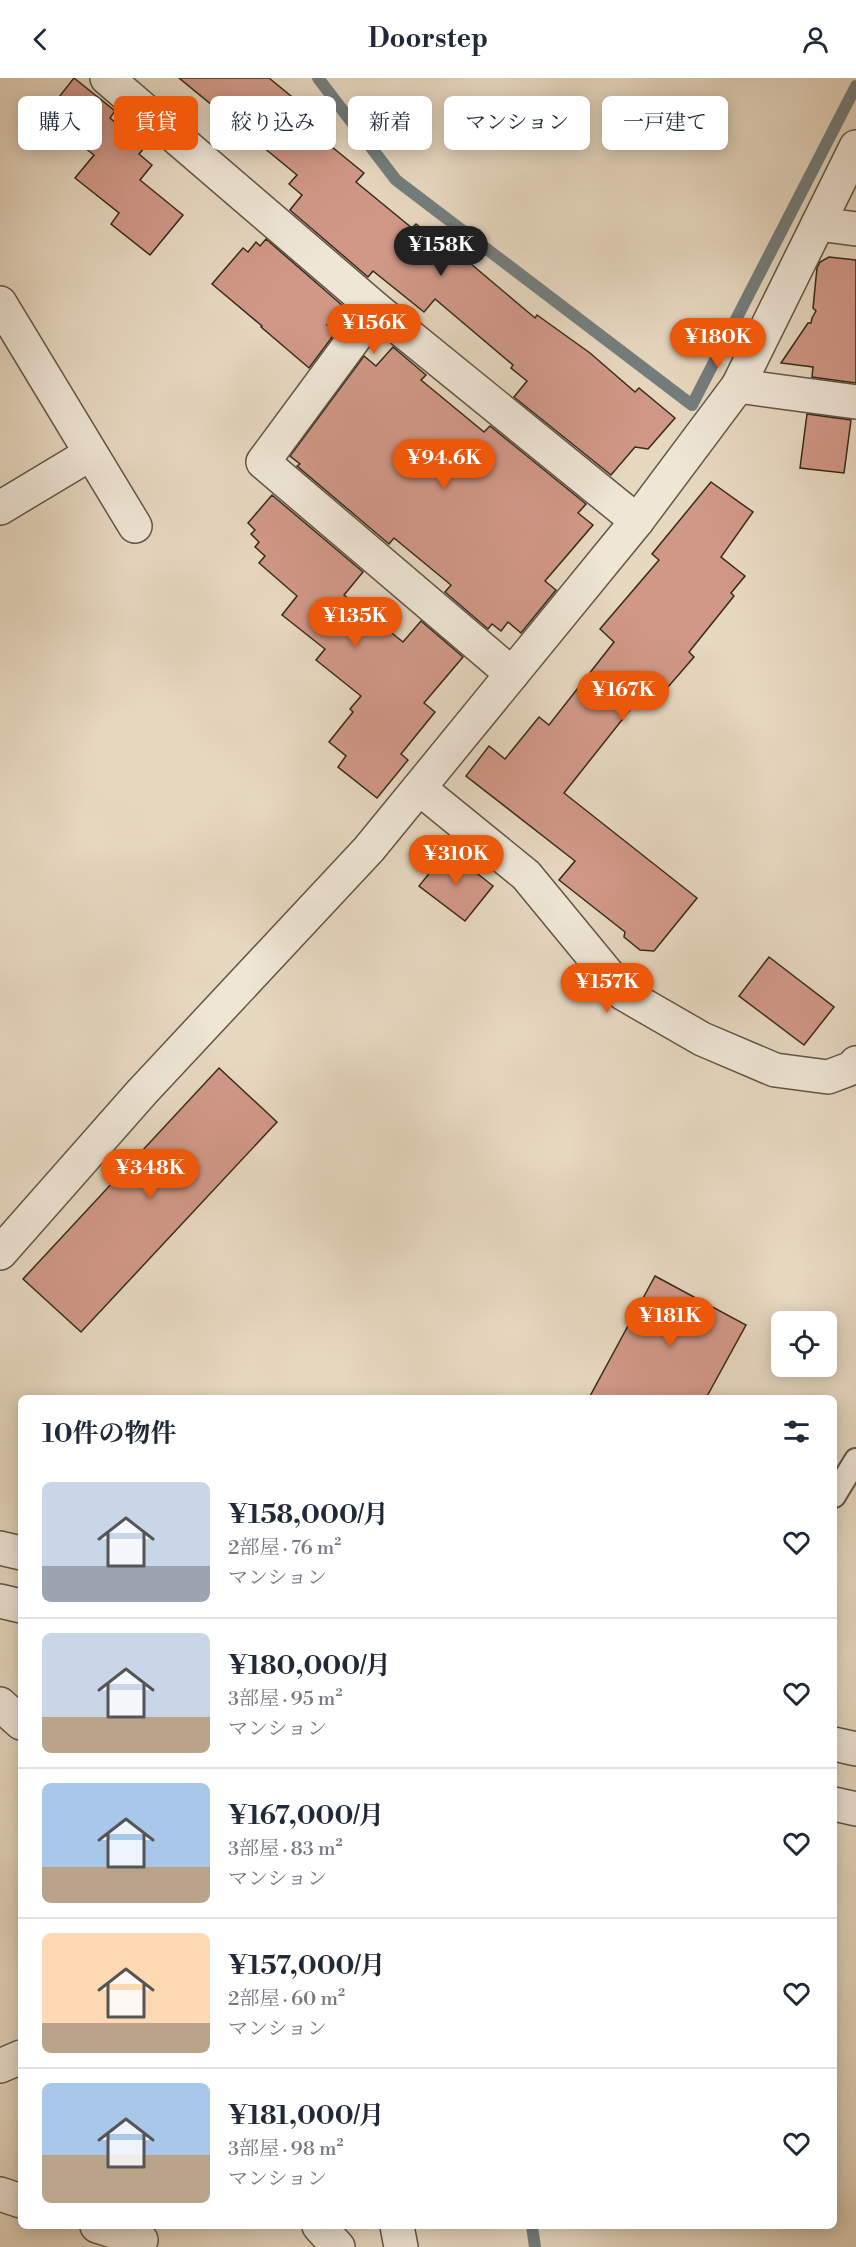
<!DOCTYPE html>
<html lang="ja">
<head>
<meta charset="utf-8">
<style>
  :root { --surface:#fff; --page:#f6f6f7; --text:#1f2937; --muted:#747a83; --line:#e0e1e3; --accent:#ea580c }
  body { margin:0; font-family:"Libre Bodoni","Noto Serif JP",serif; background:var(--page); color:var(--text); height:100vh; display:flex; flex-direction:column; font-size:22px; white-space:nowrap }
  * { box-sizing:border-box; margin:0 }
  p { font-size:20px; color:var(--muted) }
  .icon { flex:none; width:33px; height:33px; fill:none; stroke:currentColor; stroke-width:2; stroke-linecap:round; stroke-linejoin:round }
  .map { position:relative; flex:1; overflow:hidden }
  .side { position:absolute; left:18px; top:1317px; width:819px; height:834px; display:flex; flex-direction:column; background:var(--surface); border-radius:9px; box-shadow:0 3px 15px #0003 }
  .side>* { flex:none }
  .guide { position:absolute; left:18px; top:18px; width:820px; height:54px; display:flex; gap:12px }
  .controls { position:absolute; left:771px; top:1233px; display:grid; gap:12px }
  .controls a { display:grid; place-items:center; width:66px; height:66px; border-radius:9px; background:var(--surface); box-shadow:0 3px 15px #0003; font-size:30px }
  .price { position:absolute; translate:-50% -51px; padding:0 14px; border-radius:21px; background:var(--accent); color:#fff; font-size:20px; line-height:39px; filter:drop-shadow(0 2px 3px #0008) }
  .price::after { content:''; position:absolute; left:50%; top:36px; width:18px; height:14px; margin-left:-9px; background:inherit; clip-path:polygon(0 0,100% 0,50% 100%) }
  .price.current { background:#222; color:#fff }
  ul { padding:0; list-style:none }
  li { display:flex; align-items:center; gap:18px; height:150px; padding:0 24px }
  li+li { border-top:2px solid var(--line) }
  li span { display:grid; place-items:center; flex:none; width:168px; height:120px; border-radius:9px; color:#555 }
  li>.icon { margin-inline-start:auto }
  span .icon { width:72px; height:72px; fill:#fffc; stroke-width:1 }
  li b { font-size:26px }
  h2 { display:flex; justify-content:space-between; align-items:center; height:72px; padding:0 24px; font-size:26px }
  .pill { padding:0 21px; border-radius:9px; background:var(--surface); box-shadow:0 3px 15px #0003; font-size:21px; line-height:54px }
  .pill.current { background:var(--accent); color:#fff }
  header { display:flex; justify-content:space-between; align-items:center; height:78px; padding:0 24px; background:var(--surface); font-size:27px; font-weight:700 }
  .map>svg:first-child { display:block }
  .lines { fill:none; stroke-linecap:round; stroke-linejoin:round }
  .stream { stroke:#747e7e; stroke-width:12 }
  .building { fill:#d19887; stroke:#362b1d; stroke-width:1.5 }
  .service-casing { stroke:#625646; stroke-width:26 }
  .minor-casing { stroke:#625646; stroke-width:36 }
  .tertiary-casing { stroke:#625646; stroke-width:36 }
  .service { stroke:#efe6d6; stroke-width:22 }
  .minor { stroke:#efe6d6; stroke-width:33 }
  .tertiary { stroke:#efe6d6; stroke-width:33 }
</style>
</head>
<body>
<header><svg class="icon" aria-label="back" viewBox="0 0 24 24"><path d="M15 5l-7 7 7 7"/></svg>Doorstep<svg class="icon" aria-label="person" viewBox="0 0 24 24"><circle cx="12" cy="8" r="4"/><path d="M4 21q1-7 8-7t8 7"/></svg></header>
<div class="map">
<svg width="856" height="2169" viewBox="0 0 856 2169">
  <rect width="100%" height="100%" fill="#e7d8c0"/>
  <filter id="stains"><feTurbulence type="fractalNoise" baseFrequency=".00333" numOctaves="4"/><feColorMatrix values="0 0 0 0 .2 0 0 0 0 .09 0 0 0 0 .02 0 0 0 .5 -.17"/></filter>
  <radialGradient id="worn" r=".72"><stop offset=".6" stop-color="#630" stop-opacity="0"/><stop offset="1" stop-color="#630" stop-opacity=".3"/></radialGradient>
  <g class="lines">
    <g class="stream">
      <path d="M318,0l78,102 296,225 164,-319"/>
      <path d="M532,2148l3,21"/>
    </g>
  </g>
  <g class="building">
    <path d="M74,0l41,33 -5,7 35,29 -6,7 13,11 -12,15 43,35 -33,40 -39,-31 8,-11 -44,-35 19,-23 -50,-39z"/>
    <path d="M179,0h90l61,50 -9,10 43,35 -8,9 56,46 4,-4 13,10 3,-3 103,87 2,-3 53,38 45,39 4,-4 36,30 -27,31 -13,-2 -24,28 -97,-78 13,-16 -16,-13 2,-3 -78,-66 -11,13 -51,-41 -5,6 -78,-67 12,-15 -13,-11 8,-9z"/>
    <path d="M266,161l77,67 -16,19 9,7 -27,36 -48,-41 1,-1 -50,-42 31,-36 5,4 8,-10 4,4z"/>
    <path d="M829,179l27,3v123l-44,-6 1,-10 -32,-4 27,-40h3l1,-5 4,-7 -3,-3 4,-40 3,-6z"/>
    <path d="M393,269l33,28 -5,5 63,52 6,-6 96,78 -8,9 15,12 -48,56 11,9 -35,43 -13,-11 -7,9 -9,-7 -4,5 -43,-37 6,-7 -57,-47 -5,6 -92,-78 3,-2 -10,-8 74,-100 12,10z"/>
    <path d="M807,336l44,6 -7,53 -44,-5z"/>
    <path d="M711,404l42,30 -32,45 24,19 -14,17 3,3 -45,56 5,5 -26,30 -12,-10 -92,116 133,105 -43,53 -14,-1 -16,-13 1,-5 -66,-52 16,-19 -109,-85 23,-30 16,13 34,-42 10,8 65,-83 -14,-13 59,-69 -7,-6z"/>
    <path d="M272,417l91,77 -19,23 59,47 18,-21 42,36 -39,46 11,9 -34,42 7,6 -31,38 -39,-31 8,-11 -17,-14 24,-30 -3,-3 11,-13 -45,-36 9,-11 -43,-34 15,-19 -38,-33 6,-7 -10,-9 4,-5 -8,-8 4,-4 -7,-7z"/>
    <path d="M448,772l45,36 -28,35 -46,-35z"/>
    <path d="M769,879l65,50 -30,38 -65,-49z"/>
    <path d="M219,990l58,54 -196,210 -58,-53z"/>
    <path d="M655,1198l91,49 -40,73h-117z"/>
  </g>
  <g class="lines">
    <defs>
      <path id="service" d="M834,1418l22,-36"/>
      <g id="minor">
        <path d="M107,0l269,231 -113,153 249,212"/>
        <path d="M856,69l-38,77 38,5"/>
        <path d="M818,146l-80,162 118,16"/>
        <path d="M0,225l135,223"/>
        <path d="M376,231l261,212 101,-135"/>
        <path d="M0,430l90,-54"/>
        <path d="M419,710l107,87 98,119 78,45 73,31 53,7 24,-9 4,-5"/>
        <path d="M0,1175l142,-161 227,-243 268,-328"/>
        <path d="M0,1626l21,19"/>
        <path d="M0,1988l21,-9"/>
        <path d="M0,2116l21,7"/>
        <path d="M97,2148l44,14"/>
        <path d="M319,2148l19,21"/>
        <path d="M397,2148l4,21"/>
      </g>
      <g id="tertiary">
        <path d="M0,1470l21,5"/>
        <path d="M0,1523l21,5"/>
        <path d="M834,1666l22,5"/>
        <path d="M834,1726l22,5"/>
      </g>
    </defs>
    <use href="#service" class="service-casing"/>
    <use href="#minor" class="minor-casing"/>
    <use href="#tertiary" class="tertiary-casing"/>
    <use href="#service" class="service"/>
    <use href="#minor" class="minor"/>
    <use href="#tertiary" class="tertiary"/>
  </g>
  <rect width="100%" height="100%" filter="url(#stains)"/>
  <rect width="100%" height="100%" fill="url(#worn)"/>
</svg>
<div class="controls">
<a><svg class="icon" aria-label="locate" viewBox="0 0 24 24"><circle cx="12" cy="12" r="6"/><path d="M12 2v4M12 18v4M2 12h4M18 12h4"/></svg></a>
</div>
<b class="price current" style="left:441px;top:199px">¥158K</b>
<b class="price" style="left:374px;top:277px">¥156K</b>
<b class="price" style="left:718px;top:291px">¥180K</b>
<b class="price" style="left:444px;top:412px">¥94.6K</b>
<b class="price" style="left:355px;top:570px">¥135K</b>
<b class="price" style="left:623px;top:644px">¥167K</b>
<b class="price" style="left:456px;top:808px">¥310K</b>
<b class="price" style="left:607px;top:936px">¥157K</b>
<b class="price" style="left:150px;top:1122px">¥348K</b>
<b class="price" style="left:670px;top:1270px">¥181K</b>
<div class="guide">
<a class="pill">購入</a>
<a class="pill current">賃貸</a>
<a class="pill">絞り込み</a>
<a class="pill">新着</a>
<a class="pill">マンション</a>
<a class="pill">一戸建て</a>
</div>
<section class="side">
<h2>10件の物件<svg class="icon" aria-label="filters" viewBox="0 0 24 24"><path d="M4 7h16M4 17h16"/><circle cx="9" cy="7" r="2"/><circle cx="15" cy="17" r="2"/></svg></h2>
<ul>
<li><span style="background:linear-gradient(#c9d6e8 70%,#9aa5b1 0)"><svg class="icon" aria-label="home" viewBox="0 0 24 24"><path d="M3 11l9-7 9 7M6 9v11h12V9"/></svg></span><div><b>¥158,000/月</b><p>2部屋 · 76 m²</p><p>マンション</p></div><svg class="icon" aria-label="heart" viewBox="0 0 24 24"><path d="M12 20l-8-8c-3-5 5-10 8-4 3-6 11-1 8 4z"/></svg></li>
<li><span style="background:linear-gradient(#c9d6e8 70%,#b9a48a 0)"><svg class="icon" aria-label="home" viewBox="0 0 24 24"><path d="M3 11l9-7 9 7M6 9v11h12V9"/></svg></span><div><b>¥180,000/月</b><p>3部屋 · 95 m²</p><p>マンション</p></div><svg class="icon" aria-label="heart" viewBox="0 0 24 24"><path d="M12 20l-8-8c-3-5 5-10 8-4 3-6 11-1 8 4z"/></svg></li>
<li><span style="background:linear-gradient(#a9c7e8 70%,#b9a48a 0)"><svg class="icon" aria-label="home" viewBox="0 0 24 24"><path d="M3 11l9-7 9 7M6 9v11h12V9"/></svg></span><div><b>¥167,000/月</b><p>3部屋 · 83 m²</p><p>マンション</p></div><svg class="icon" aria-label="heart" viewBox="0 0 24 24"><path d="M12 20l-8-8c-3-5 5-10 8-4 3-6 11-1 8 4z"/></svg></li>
<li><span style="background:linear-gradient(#ffd9b3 75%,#b9a48a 0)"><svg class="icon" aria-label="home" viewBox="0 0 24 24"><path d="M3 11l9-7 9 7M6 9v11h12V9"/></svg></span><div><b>¥157,000/月</b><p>2部屋 · 60 m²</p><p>マンション</p></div><svg class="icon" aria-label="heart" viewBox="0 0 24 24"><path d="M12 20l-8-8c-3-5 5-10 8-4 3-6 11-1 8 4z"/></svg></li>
<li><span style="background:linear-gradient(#a9c7e8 60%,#b9a48a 0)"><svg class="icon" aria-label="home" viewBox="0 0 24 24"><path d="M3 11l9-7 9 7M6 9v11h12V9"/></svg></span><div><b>¥181,000/月</b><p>3部屋 · 98 m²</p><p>マンション</p></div><svg class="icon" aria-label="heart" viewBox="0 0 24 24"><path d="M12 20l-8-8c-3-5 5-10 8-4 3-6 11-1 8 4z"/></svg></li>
</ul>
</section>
</div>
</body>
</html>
